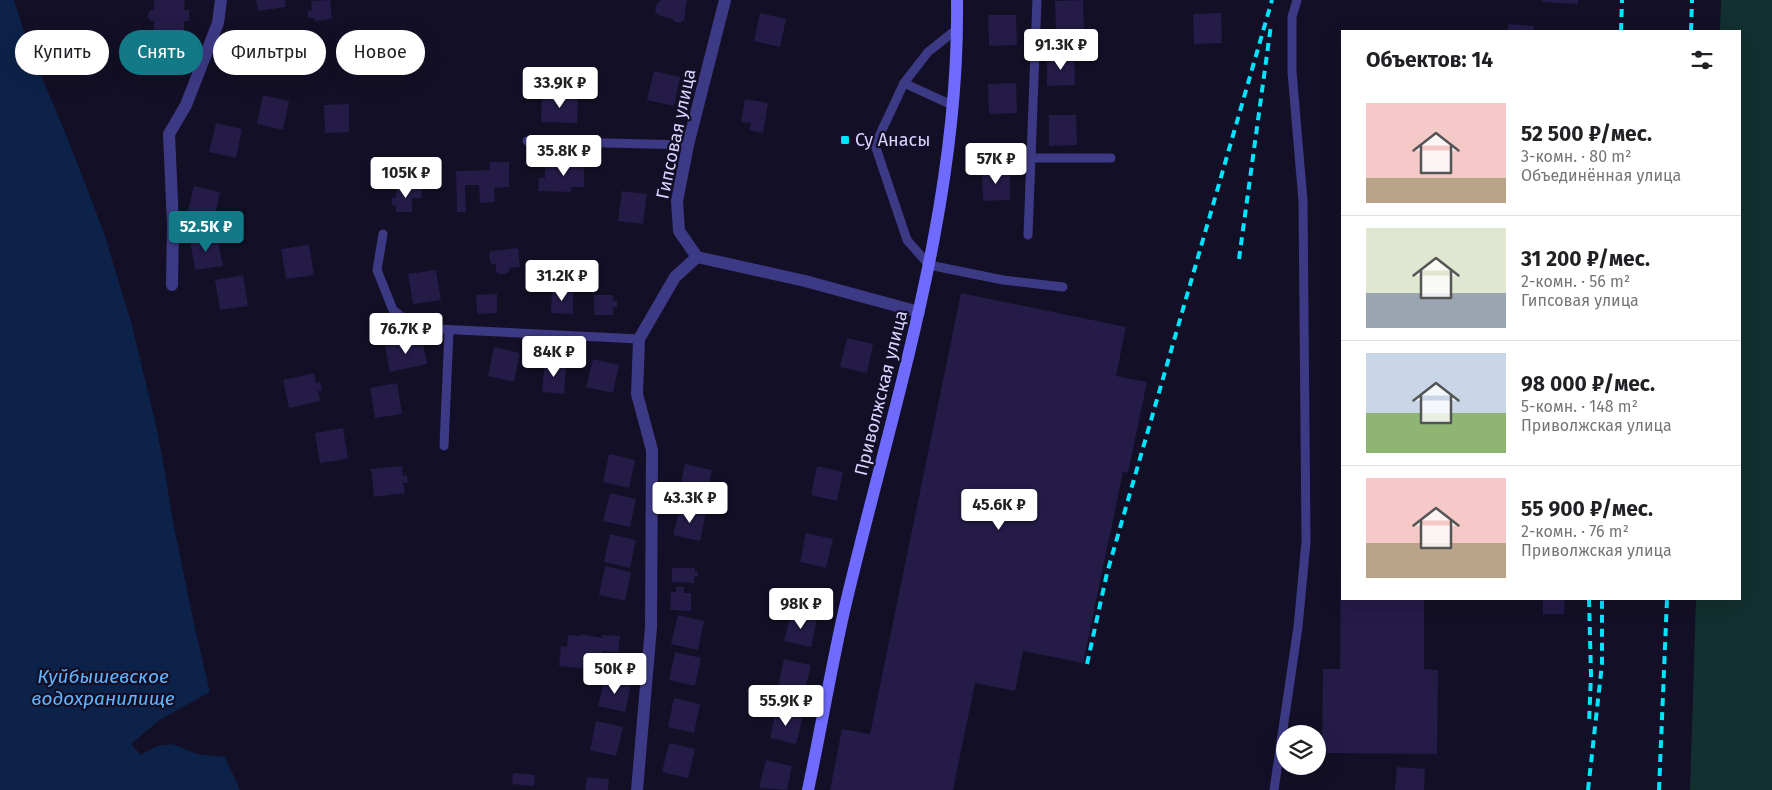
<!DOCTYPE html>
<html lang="ru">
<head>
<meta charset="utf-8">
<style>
  :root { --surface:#fff; --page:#f6f6f6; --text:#202124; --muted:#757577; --line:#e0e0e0; --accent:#127987 }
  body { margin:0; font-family:"Fira Sans",sans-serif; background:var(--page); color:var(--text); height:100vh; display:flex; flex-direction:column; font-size:19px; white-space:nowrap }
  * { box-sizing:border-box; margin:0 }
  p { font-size:16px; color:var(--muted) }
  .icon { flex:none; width:28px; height:28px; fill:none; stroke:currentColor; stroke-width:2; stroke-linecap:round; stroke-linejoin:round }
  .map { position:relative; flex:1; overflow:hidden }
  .drawer { position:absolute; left:1341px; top:30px; width:400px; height:570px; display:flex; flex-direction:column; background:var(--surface); border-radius:0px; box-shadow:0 5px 20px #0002 }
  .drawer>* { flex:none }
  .top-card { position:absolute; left:15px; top:30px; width:475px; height:45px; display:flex; gap:10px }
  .fabs { position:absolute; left:1276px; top:725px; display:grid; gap:10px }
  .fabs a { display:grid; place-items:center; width:50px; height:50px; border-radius:50%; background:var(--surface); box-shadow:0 5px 20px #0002; font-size:25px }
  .price { position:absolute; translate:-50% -42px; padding:0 11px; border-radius:5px; background:#fff; color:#222; font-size:16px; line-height:32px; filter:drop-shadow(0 1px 2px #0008) }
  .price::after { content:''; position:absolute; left:50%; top:30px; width:15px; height:11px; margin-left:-8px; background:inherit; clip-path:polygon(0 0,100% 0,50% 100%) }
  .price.selected { background:var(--accent); color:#fff }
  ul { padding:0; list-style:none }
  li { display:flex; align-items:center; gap:15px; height:125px; padding:0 25px }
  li+li { border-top:1px solid var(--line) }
  li span { display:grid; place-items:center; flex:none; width:140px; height:100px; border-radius:0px; color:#555 }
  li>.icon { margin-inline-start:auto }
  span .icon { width:60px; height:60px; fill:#fffc; stroke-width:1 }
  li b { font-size:21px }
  h2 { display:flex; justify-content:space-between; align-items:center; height:60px; padding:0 25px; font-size:21px }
  .chip { padding:0 18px; border-radius:22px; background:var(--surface); box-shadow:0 5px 20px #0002; font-size:18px; line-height:45px }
  .chip.selected { background:var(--accent); color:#fff }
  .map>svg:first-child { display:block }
  .green { fill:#12302f }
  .water { fill:#0c2248 }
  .pier { fill:#130f26 }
  .building { fill:#241b47 }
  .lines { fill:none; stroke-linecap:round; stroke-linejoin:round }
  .lane { stroke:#3d3a85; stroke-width:9 }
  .street { stroke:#3d3a85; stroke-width:12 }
  .secondary { stroke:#6f6bff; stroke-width:12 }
  .rail { stroke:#00e5ff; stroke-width:4; stroke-dasharray:8 6; stroke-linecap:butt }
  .poi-dot { fill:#00e5ff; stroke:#130f26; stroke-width:2 }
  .labels { text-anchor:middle; stroke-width:4.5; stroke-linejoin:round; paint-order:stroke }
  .street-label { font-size:18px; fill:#d9d4ff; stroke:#130f26 }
  .poi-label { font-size:18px; fill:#d9d4ff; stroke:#130f26; text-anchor:start }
  .water-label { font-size:19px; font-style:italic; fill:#62b6ff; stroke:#130f26 }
</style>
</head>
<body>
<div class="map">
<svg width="1772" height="790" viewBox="0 0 1772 790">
  <rect width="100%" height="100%" fill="#130f26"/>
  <path class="green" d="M1721,0h51v790h-82l6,-191h44v-568h-20z"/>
  <path class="water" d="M0,0h14l15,47 40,95 35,91 27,89 24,99 11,56 6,40 22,107 31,133 15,33h-240z"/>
  <path class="pier" d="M210,692l15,65 -28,-3 -25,-10 -15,2 -16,9 -10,-11 30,-25z"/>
  <g class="building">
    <path d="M154,0h31l-1,10h5v11h-5v10h-20v2l-10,-2v-10h-3l-3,-3v-5l3,-3h3z"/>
    <path d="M256,0h29l1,7 -28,4z"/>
    <path d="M330,0l2,19 -17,2 -1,-3h-6v-7l4,-1 -1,-9z"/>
    <path d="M661,0h26l-3,20 -4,3 -5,-1 -3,-3 -14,-4 -3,-4 2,-7z"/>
    <path d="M1083,0l1,30 -28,1 -1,-30z"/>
    <path d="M1542,0h36v4l-36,-2z"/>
    <path d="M760,13l26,6 -6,28 -26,-6z"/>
    <path d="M1221,13l1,30 -28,1 -1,-30z"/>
    <path d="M988,15h28l1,30 -28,1z"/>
    <path d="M1508,24l26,2v5h-26z"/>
    <path d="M240,40l26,6 -6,29 -26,-6z"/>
    <path d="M1074,55l1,30 -28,1v-30z"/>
    <path d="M654,71l26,6 -6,29 -27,-6z"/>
    <path d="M1016,83l1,30 -28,1 -1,-30z"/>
    <path d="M542,94l36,1 -1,28 -36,-1z"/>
    <path d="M263,95l26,6 -6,29 -26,-6z"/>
    <path d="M745,99l23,4 -5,30 -14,-3 2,-7 -10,-1z"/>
    <path d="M349,104v28l-24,1 -1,-28z"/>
    <path d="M1049,115h27l1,30 -28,1z"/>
    <path d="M216,123l26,6 -6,29 -27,-6z"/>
    <path d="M569,157h15v30h-13v5l-33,-1 1,-13h6v-11h19l1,-5h4z"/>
    <path d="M490,162h19v25l-15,1 1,14 -15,1 -1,-18h-14l1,27h-9l-1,-41 34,-1z"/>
    <path d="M1010,170v30l-27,1 -1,-30z"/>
    <path d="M194,186l26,6 -6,28 -27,-5z"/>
    <path d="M396,188l26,1 -1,9h-9v14h-16v-6l-4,-1v-7h4z"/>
    <path d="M622,191l25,3 -4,30 -25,-3z"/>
    <path d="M217,236l6,30 -28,4 -5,-30z"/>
    <path d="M309,245l5,30 -28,4 -5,-30z"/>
    <path d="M518,248l2,19 -11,1v3l-3,3h-6l-4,-2v-8h-4l-2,-3 -1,-7 2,-3z"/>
    <path d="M436,270l5,30 -28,4 -5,-30z"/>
    <path d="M243,275l5,31 -28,4 -5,-30z"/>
    <path d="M552,290h21v24l-22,-1z"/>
    <path d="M961,293l165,34 -10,49 31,6 -19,91 -5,-1 -40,191 -60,-12 -8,40 -40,-8 -22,107h-123l12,-61 28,5z"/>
    <path d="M497,294v19l-20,1 -1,-19z"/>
    <path d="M594,295h19v6h4v6h-4v8h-19z"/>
    <path d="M847,338l26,6 -6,29 -27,-6z"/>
    <path d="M422,339l5,25 -37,8 -5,-26z"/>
    <path d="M494,347l26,6 -6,29 -26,-6z"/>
    <path d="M593,359l26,6 -6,28 -27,-6z"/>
    <path d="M545,362l21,1 -2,31 -22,-2z"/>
    <path d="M314,373l2,10 4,-1 2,9h-4l2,10 -31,7 -6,-28z"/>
    <path d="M397,383l5,31 -27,4 -5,-30z"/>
    <path d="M343,428l5,31 -28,4 -5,-30z"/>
    <path d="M609,454l26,6 -6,28 -26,-6z"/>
    <path d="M685,464l27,6 -7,28 -26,-6z"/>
    <path d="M402,466l1,10 4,-1 1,8h-5l2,10 -31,4 -3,-28z"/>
    <path d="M817,466l26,6 -6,29 -26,-6z"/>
    <path d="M610,493l26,6 -6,28 -27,-6z"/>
    <path d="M680,507l26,6 -6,28 -27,-6z"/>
    <path d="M806,533l27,6 -7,29 -26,-6z"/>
    <path d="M610,534l26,6 -6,28 -26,-6z"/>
    <path d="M1341,557h1v42h82v70l14,1 -1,84 -115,-1 1,-84h17z"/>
    <path d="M605,566l26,6 -6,29 -26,-6z"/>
    <path d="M672,568h23v4h3v5l-4,-1v7l-22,-1z"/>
    <path d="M676,587h8v6h7v18l-21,-1 1,-18h5z"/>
    <path d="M1543,599h22l-1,15h-21z"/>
    <path d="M791,613l26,6 -6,28 -27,-6z"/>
    <path d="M678,615l26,6 -6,29 -27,-6z"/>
    <path d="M580,634l22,4v-3l18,1 -2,16 -16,-1 -2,19 -41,-4 2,-20 6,1 1,-12 12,1z"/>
    <path d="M675,652l26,6 -6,28 -26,-6z"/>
    <path d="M784,659l27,6 -7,29 -26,-6z"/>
    <path d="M605,678l26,6 -6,28 -27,-6z"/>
    <path d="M674,698l26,6 -6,29 -26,-6z"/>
    <path d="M776,710l27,6 -7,28 -26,-6z"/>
    <path d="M596,721l27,6 -7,29 -26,-6z"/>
    <path d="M669,743l26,6 -7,29 -26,-6z"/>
    <path d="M766,760l26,6 -5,24 -28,-2z"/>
    <path d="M1397,767l28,2 -1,21h-29z"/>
    <path d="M513,773l22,2 -1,11 -22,-2z"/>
    <path d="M587,777l22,2 -1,11h-23z"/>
  </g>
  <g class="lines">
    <g class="lane">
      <path d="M904,83l24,-31 29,-23"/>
      <path d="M954,106l-50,-23 -29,62 32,95 22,25 74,15 60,7"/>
      <path d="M527,141l161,4"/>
      <path d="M1031,158h80"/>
      <path d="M383,234l-6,36 16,40 24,18 222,11"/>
      <path d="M1028,235l9,-235"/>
      <path d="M444,446l5,-116"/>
      <path d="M1274,790l24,-163 8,-85 -3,-341 -11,-129v-55l5,-17"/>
    </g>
    <g class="street">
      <path d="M697,257l108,24 114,31"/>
      <path d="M172,285l1,-60 -4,-91 17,-29 32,-82 3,-23"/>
      <path d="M637,790l14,-163 1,-177 -15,-56 2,-55 36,-62 22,-20 -18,-26 -2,-30 11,-56 37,-145"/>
    </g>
    <path class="secondary" d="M808,790c13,-61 23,-122 37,-183 47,-200 115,-399 112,-607"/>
    <g class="rail">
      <path d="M1621,31l1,-31"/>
      <path d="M1691,31l1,-31"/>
      <path d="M1239,259l32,-234"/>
      <path d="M1589,599l2,76 -2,48"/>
      <path d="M1087,664l20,-91 165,-573"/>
      <path d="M1588,790l14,-126v-65"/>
      <path d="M1659,790l8,-191"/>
    </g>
  </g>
  <rect class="poi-dot" x="840" y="135" width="10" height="10" rx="2.5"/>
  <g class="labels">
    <g class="street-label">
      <text transform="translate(676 134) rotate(-78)" y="6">Гипсовая улица</text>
      <text transform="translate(881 393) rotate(-76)" y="6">Приволжская улица</text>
    </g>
    <g class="poi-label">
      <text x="855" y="146">Су Анасы</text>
    </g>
    <g class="water-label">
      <text x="103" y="683">Куйбышевское<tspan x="103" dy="22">водохранилище</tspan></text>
    </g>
  </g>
</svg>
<div class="fabs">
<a><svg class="icon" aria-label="layers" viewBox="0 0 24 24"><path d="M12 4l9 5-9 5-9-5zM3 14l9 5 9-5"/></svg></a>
</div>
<b class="price" style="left:1061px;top:71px">91.3K ₽</b>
<b class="price" style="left:560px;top:109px">33.9K ₽</b>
<b class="price" style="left:564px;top:177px">35.8K ₽</b>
<b class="price" style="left:996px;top:185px">57K ₽</b>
<b class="price" style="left:406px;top:199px">105K ₽</b>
<b class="price selected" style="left:206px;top:253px">52.5K ₽</b>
<b class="price" style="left:562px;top:302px">31.2K ₽</b>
<b class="price" style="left:406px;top:355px">76.7K ₽</b>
<b class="price" style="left:554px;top:378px">84K ₽</b>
<b class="price" style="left:690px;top:524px">43.3K ₽</b>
<b class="price" style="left:999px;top:531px">45.6K ₽</b>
<b class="price" style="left:801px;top:630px">98K ₽</b>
<b class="price" style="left:615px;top:695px">50K ₽</b>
<b class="price" style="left:786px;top:727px">55.9K ₽</b>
<div class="top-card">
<a class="chip">Купить</a>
<a class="chip selected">Снять</a>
<a class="chip">Фильтры</a>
<a class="chip">Новое</a>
</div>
<section class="drawer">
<h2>Объектов: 14<svg class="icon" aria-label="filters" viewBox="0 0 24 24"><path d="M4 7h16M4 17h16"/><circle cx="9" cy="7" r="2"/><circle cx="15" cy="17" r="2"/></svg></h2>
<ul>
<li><span style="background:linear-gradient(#f6c9c9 75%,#b9a48a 0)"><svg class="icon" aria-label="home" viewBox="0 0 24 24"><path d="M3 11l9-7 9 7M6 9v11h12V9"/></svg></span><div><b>52 500 ₽/мес.</b><p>3-комн. · 80 m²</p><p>Объединённая улица</p></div></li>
<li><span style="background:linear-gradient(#dfe7d0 65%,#9aa5b1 0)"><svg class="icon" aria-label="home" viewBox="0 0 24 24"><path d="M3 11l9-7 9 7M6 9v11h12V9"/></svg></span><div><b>31 200 ₽/мес.</b><p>2-комн. · 56 m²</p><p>Гипсовая улица</p></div></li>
<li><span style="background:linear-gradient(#c9d6e8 60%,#8fb573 0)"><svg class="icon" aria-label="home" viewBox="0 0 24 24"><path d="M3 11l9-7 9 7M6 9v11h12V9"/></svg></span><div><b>98 000 ₽/мес.</b><p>5-комн. · 148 m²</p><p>Приволжская улица</p></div></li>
<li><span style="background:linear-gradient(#f6c9c9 65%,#b9a48a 0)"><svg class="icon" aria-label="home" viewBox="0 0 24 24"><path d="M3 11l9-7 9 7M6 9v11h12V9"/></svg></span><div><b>55 900 ₽/мес.</b><p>2-комн. · 76 m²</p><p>Приволжская улица</p></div></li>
</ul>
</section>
</div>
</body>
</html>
